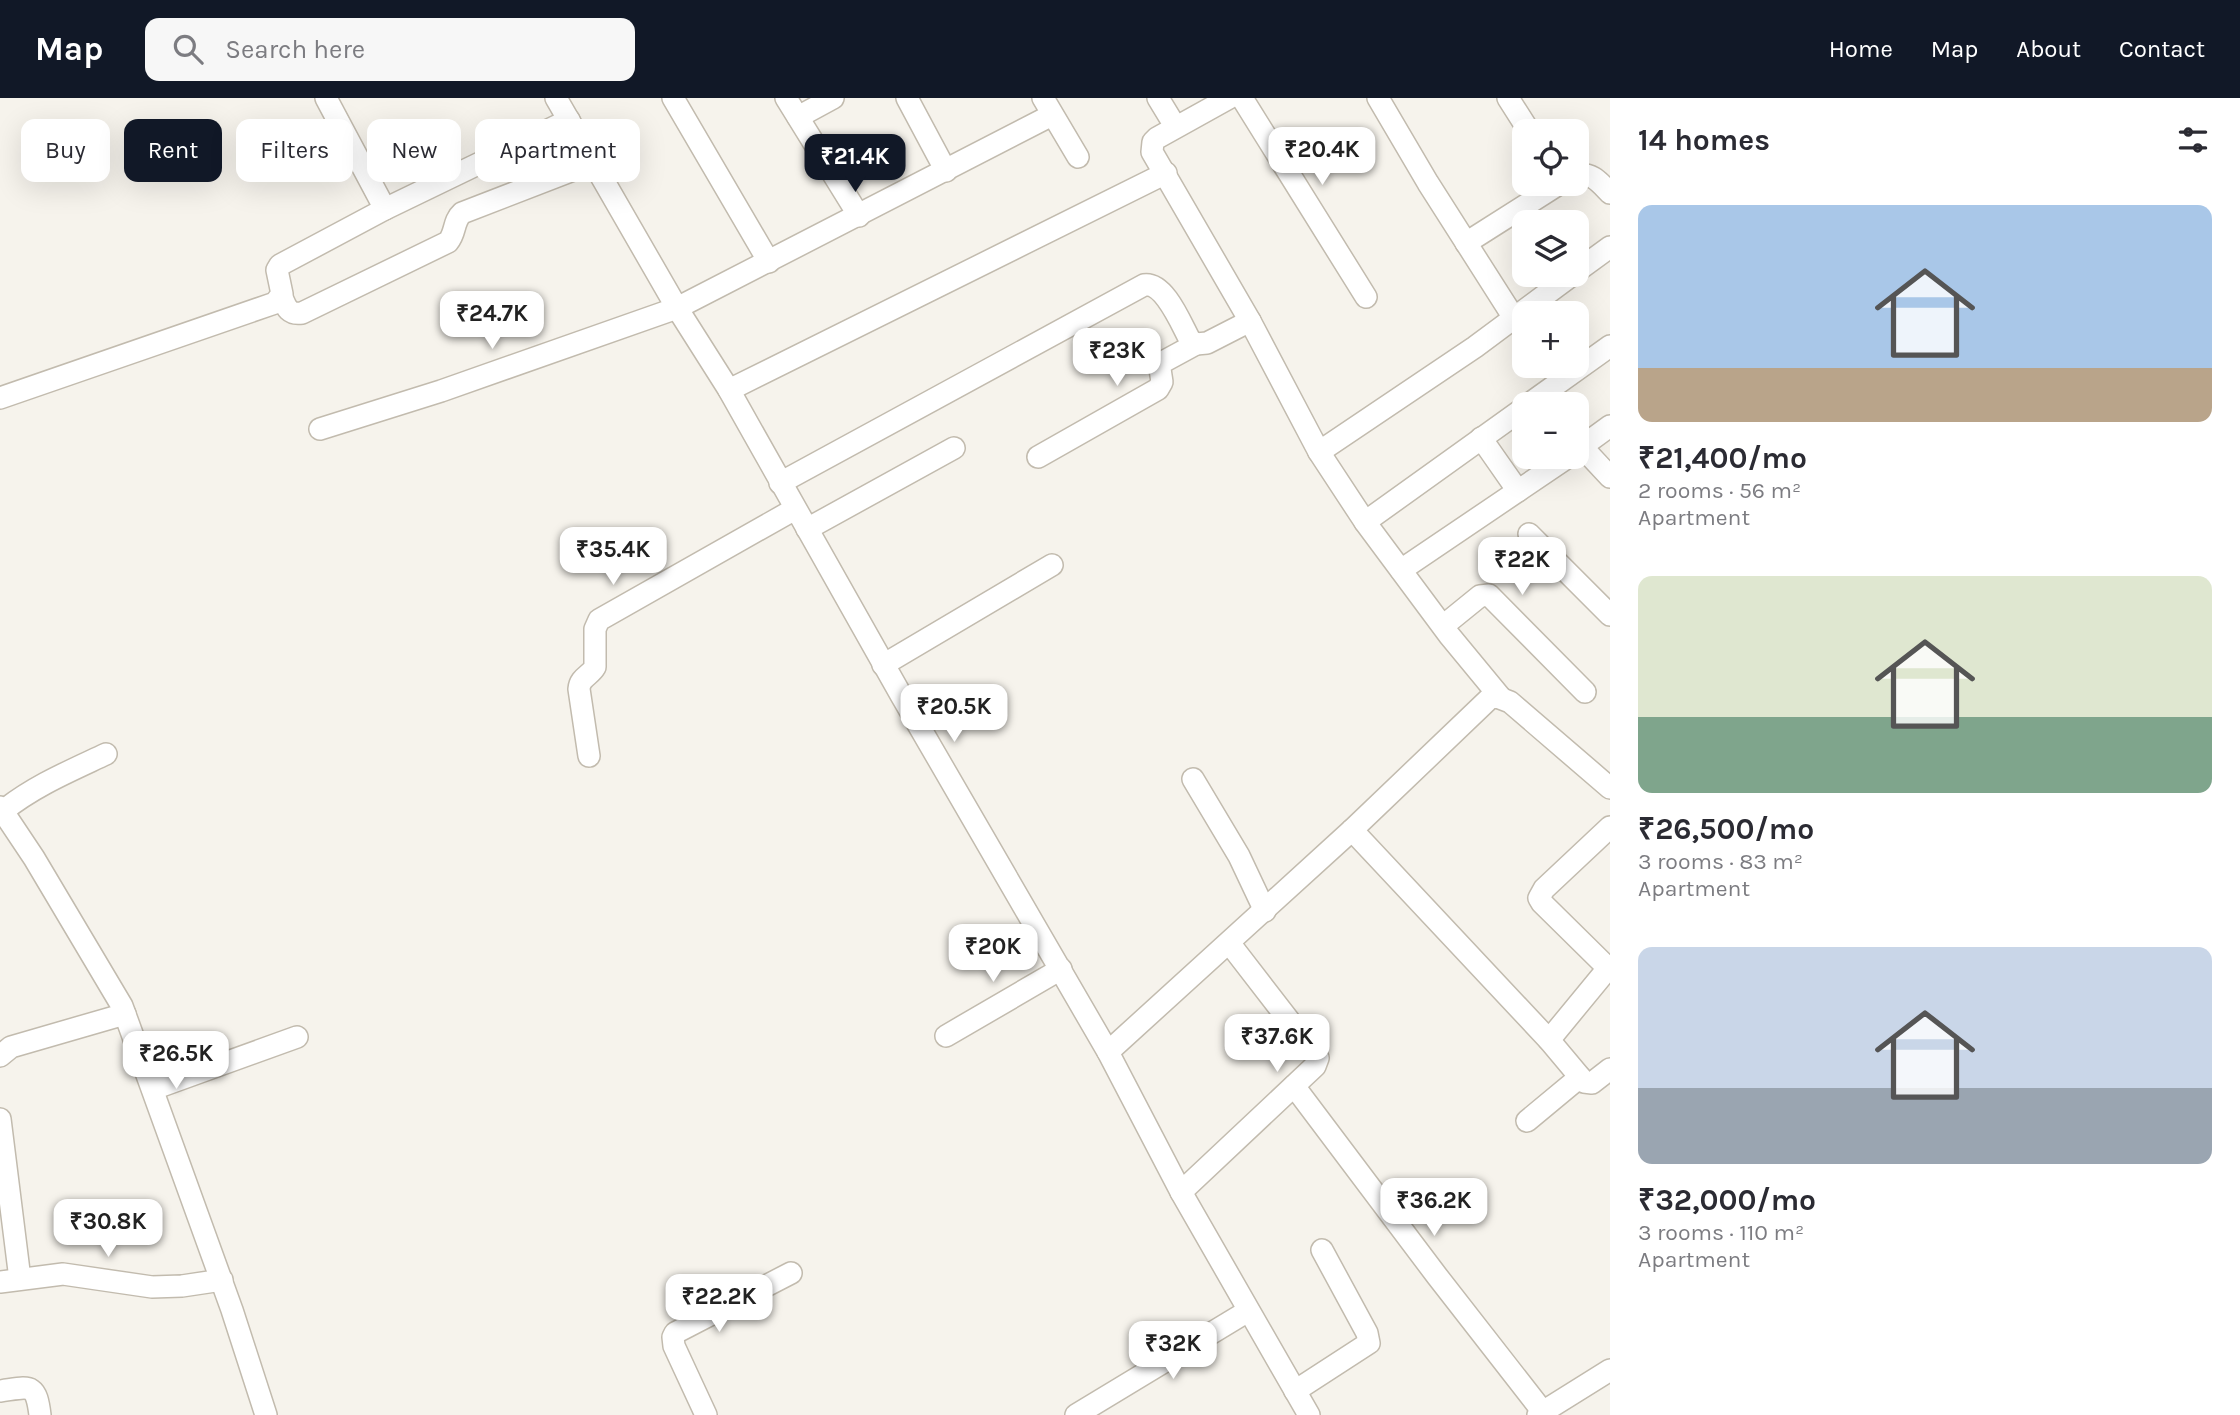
<!DOCTYPE html>
<html lang="en">
<head>
<meta charset="utf-8">
<style>
  :root { --surface:#fff; --page:#f7f7f7; --text:#2b2b33; --muted:#7c7c81; --accent:#111827 }
  body { margin:0; font-family:Karla,sans-serif; background:var(--page); color:var(--text); height:100vh; display:flex; flex-direction:column; font-size:26px; white-space:nowrap }
  * { box-sizing:border-box; margin:0 }
  p { font-size:23px; color:var(--muted) }
  .icon { flex:none; width:38px; height:38px; fill:none; stroke:currentColor; stroke-width:2; stroke-linecap:round; stroke-linejoin:round }
  .map { position:relative; flex:1; overflow:hidden }
  .drawer { display:flex; flex-direction:column; background:var(--surface); width:630px }
  .drawer>* { flex:none }
  .top-card { position:absolute; left:21px; top:21px; width:665px; height:63px; display:flex; gap:14px }
  .buttons { position:absolute; left:1512px; top:21px; display:grid; gap:14px }
  .buttons a { display:grid; place-items:center; width:77px; height:77px; border-radius:14px; background:var(--surface); box-shadow:0 7px 28px #0002; font-size:35px }
  .price { position:absolute; translate:-50% -60px; padding:0 16px; border-radius:14px; background:#fff; color:#222; font-size:23px; line-height:46px; filter:drop-shadow(0 2px 4px #0008) }
  .price::after { content:''; position:absolute; left:50%; top:42px; width:21px; height:16px; margin-left:-10px; background:inherit; clip-path:polygon(0 0,100% 0,50% 100%) }
  .price.active { background:var(--accent); color:#fff }
  ul { padding:0; list-style:none }
  li { display:grid; align-content:center; gap:14px; height:371px; padding:0 28px }
  li span { display:grid; place-items:center; height:217px; border-radius:14px; color:#555 }
  li>.icon { margin-inline-start:auto }
  span .icon { width:126px; height:126px; fill:#fffc; stroke-width:1 }
  li b { font-size:30px }
  h2 { display:flex; justify-content:space-between; align-items:center; height:84px; padding:0 28px; font-size:30px }
  .pill { padding:0 24px; border-radius:14px; background:var(--surface); box-shadow:0 7px 28px #0002; font-size:24px; line-height:63px }
  .pill.active { background:var(--accent); color:#fff }
  header { display:flex; align-items:center; gap:42px; box-sizing:border-box; height:98px; padding:0 35px; background:var(--accent); color:#fff }
  header strong { font-size:33px }
  nav { display:flex; gap:38px; margin-inline-start:auto; font-size:24px }
  .search { width:490px; height:63px; background:var(--page); display:flex; align-items:center; gap:18px; box-sizing:border-box; padding:0 24px; border-radius:14px; color:var(--muted); font-size:26px }
  main { display:flex; flex:1; min-height:0 }
  .map>svg:first-child { display:block }
  .lines { fill:none; stroke-linecap:round; stroke-linejoin:round }
  .minor-casing { stroke:#c2bbae; stroke-width:24 }
  .minor { stroke:#fff; stroke-width:21 }
</style>
</head>
<body>
<header>
<strong>Map</strong>
<div class="search"><svg class="icon" aria-label="search" viewBox="0 0 24 24"><circle cx="10" cy="10" r="6"/><path d="M15 15l6 6"/></svg>Search here</div>
<nav><a>Home</a><a>Map</a><a>About</a><a>Contact</a></nav>
</header>
<main>
<div class="map">
<svg width="1610" height="1317" viewBox="0 0 1610 1317">
  <rect width="100%" height="100%" fill="#f6f3ec"/>
  <g class="lines">
    <defs>
      <g id="minor">
        <path d="M326,0l59,111"/>
        <path d="M556,0l121,210 52,82 172,305 207,357 73,140 128,223"/>
        <path d="M673,0l96,164"/>
        <path d="M786,0l73,118"/>
        <path d="M907,0l39,73"/>
        <path d="M1043,0l35,59"/>
        <path d="M1158,0l17,28"/>
        <path d="M1229,0l-72,40 -4,4 -1,10 98,169 69,131 46,70 84,113 52,63"/>
        <path d="M1242,0l124,199"/>
        <path d="M1378,0l50,85 86,135"/>
        <path d="M1508,0l21,33"/>
        <path d="M798,19l35,-19"/>
        <path d="M1577,77c15,-3 23,8 33,18"/>
        <path d="M1466,145l93,-59"/>
        <path d="M1577,173l33,-24"/>
        <path d="M281,197c5,12 7,20 21,18l146,-71c8,-9 5,-21 14,-29l132,-51"/>
        <path d="M729,292l437,-217"/>
        <path d="M0,300l275,-95 7,-9 -5,-24 3,-5 105,-56 184,-89"/>
        <path d="M1529,306l81,-58"/>
        <path d="M320,331l121,-38 236,-83 375,-193"/>
        <path d="M1481,340l37,53"/>
        <path d="M1582,349l28,30"/>
        <path d="M1577,352l33,-24"/>
        <path d="M1319,354l156,-105 97,-72"/>
        <path d="M1038,359l120,-68 4,-7 -2,-13 1,-6 35,-19"/>
        <path d="M780,385l364,-198c21,-3 37,39 46,55l6,4 11,-1 43,-22"/>
        <path d="M1365,424l159,-114"/>
        <path d="M807,431l147,-81"/>
        <path d="M1529,436l81,81"/>
        <path d="M1401,472l167,-113"/>
        <path d="M1443,528l37,-30 9,-1 96,97"/>
        <path d="M883,567l169,-100"/>
        <path d="M589,658l-10,-67c1,-12 11,-13 16,-22v-38l4,-9 196,-111"/>
        <path d="M1193,681l46,77 26,55"/>
        <path d="M0,709l34,51 88,148 110,304 34,105"/>
        <path d="M3,713c31,-25 67,-40 103,-57"/>
        <path d="M1352,732l197,210 31,37 -53,44"/>
        <path d="M1608,870l-66,-65 -3,-5 5,-9 66,-62"/>
        <path d="M946,938l115,-67"/>
        <path d="M1549,942l61,-74"/>
        <path d="M1108,954l244,-222 138,-132 7,-1 13,5 100,86"/>
        <path d="M0,958l11,-9 114,-33"/>
        <path d="M1580,979l4,5 8,1 18,-14"/>
        <path d="M1294,988l143,190 106,136"/>
        <path d="M153,991l144,-52"/>
        <path d="M0,1021l20,160"/>
        <path d="M1181,1094l134,-126 3,-8 -88,-114"/>
        <path d="M0,1184l63,-8 89,13 30,-1 40,-6"/>
        <path d="M0,1293c30,-4 36,-9 40,24"/>
        <path d="M1295,1293l74,-48 -2,-10 -45,-83"/>
        <path d="M706,1317l-32,-69 -1,-9 2,-4 116,-60"/>
        <path d="M1076,1317l172,-104"/>
        <path d="M1538,1317l72,-45"/>
      </g>
    </defs>
    <use href="#minor" class="minor-casing"/>
    <use href="#minor" class="minor"/>
  </g>
</svg>
<div class="buttons">
<a><svg class="icon" aria-label="locate" viewBox="0 0 24 24"><circle cx="12" cy="12" r="6"/><path d="M12 2v4M12 18v4M2 12h4M18 12h4"/></svg></a>
<a><svg class="icon" aria-label="layers" viewBox="0 0 24 24"><path d="M12 4l9 5-9 5-9-5zM3 14l9 5 9-5"/></svg></a>
<a>+</a>
<a>−</a>
</div>
<b class="price" style="left:1322px;top:89px">₹20.4K</b>
<b class="price active" style="left:855px;top:96px">₹21.4K</b>
<b class="price" style="left:492px;top:253px">₹24.7K</b>
<b class="price" style="left:1117px;top:290px">₹23K</b>
<b class="price" style="left:613px;top:489px">₹35.4K</b>
<b class="price" style="left:1522px;top:499px">₹22K</b>
<b class="price" style="left:954px;top:646px">₹20.5K</b>
<b class="price" style="left:993px;top:886px">₹20K</b>
<b class="price" style="left:1277px;top:976px">₹37.6K</b>
<b class="price" style="left:176px;top:993px">₹26.5K</b>
<b class="price" style="left:1434px;top:1140px">₹36.2K</b>
<b class="price" style="left:108px;top:1161px">₹30.8K</b>
<b class="price" style="left:719px;top:1236px">₹22.2K</b>
<b class="price" style="left:1173px;top:1283px">₹32K</b>
<div class="top-card">
<a class="pill">Buy</a>
<a class="pill active">Rent</a>
<a class="pill">Filters</a>
<a class="pill">New</a>
<a class="pill">Apartment</a>
</div>
</div>
<section class="drawer">
<h2>14 homes<svg class="icon" aria-label="filters" viewBox="0 0 24 24"><path d="M4 7h16M4 17h16"/><circle cx="9" cy="7" r="2"/><circle cx="15" cy="17" r="2"/></svg></h2>
<ul>
<li><span style="background:linear-gradient(#a9c7e8 75%,#b9a48a 0)"><svg class="icon" aria-label="home" viewBox="0 0 24 24"><path d="M3 11l9-7 9 7M6 9v11h12V9"/></svg></span><div><b>₹21,400/mo</b><p>2 rooms · 56 m²</p><p>Apartment</p></div></li>
<li><span style="background:linear-gradient(#dfe7d0 65%,#7fa58c 0)"><svg class="icon" aria-label="home" viewBox="0 0 24 24"><path d="M3 11l9-7 9 7M6 9v11h12V9"/></svg></span><div><b>₹26,500/mo</b><p>3 rooms · 83 m²</p><p>Apartment</p></div></li>
<li><span style="background:linear-gradient(#c9d6e8 65%,#9aa5b1 0)"><svg class="icon" aria-label="home" viewBox="0 0 24 24"><path d="M3 11l9-7 9 7M6 9v11h12V9"/></svg></span><div><b>₹32,000/mo</b><p>3 rooms · 110 m²</p><p>Apartment</p></div></li>
</ul>
</section>
</main>
</body>
</html>
